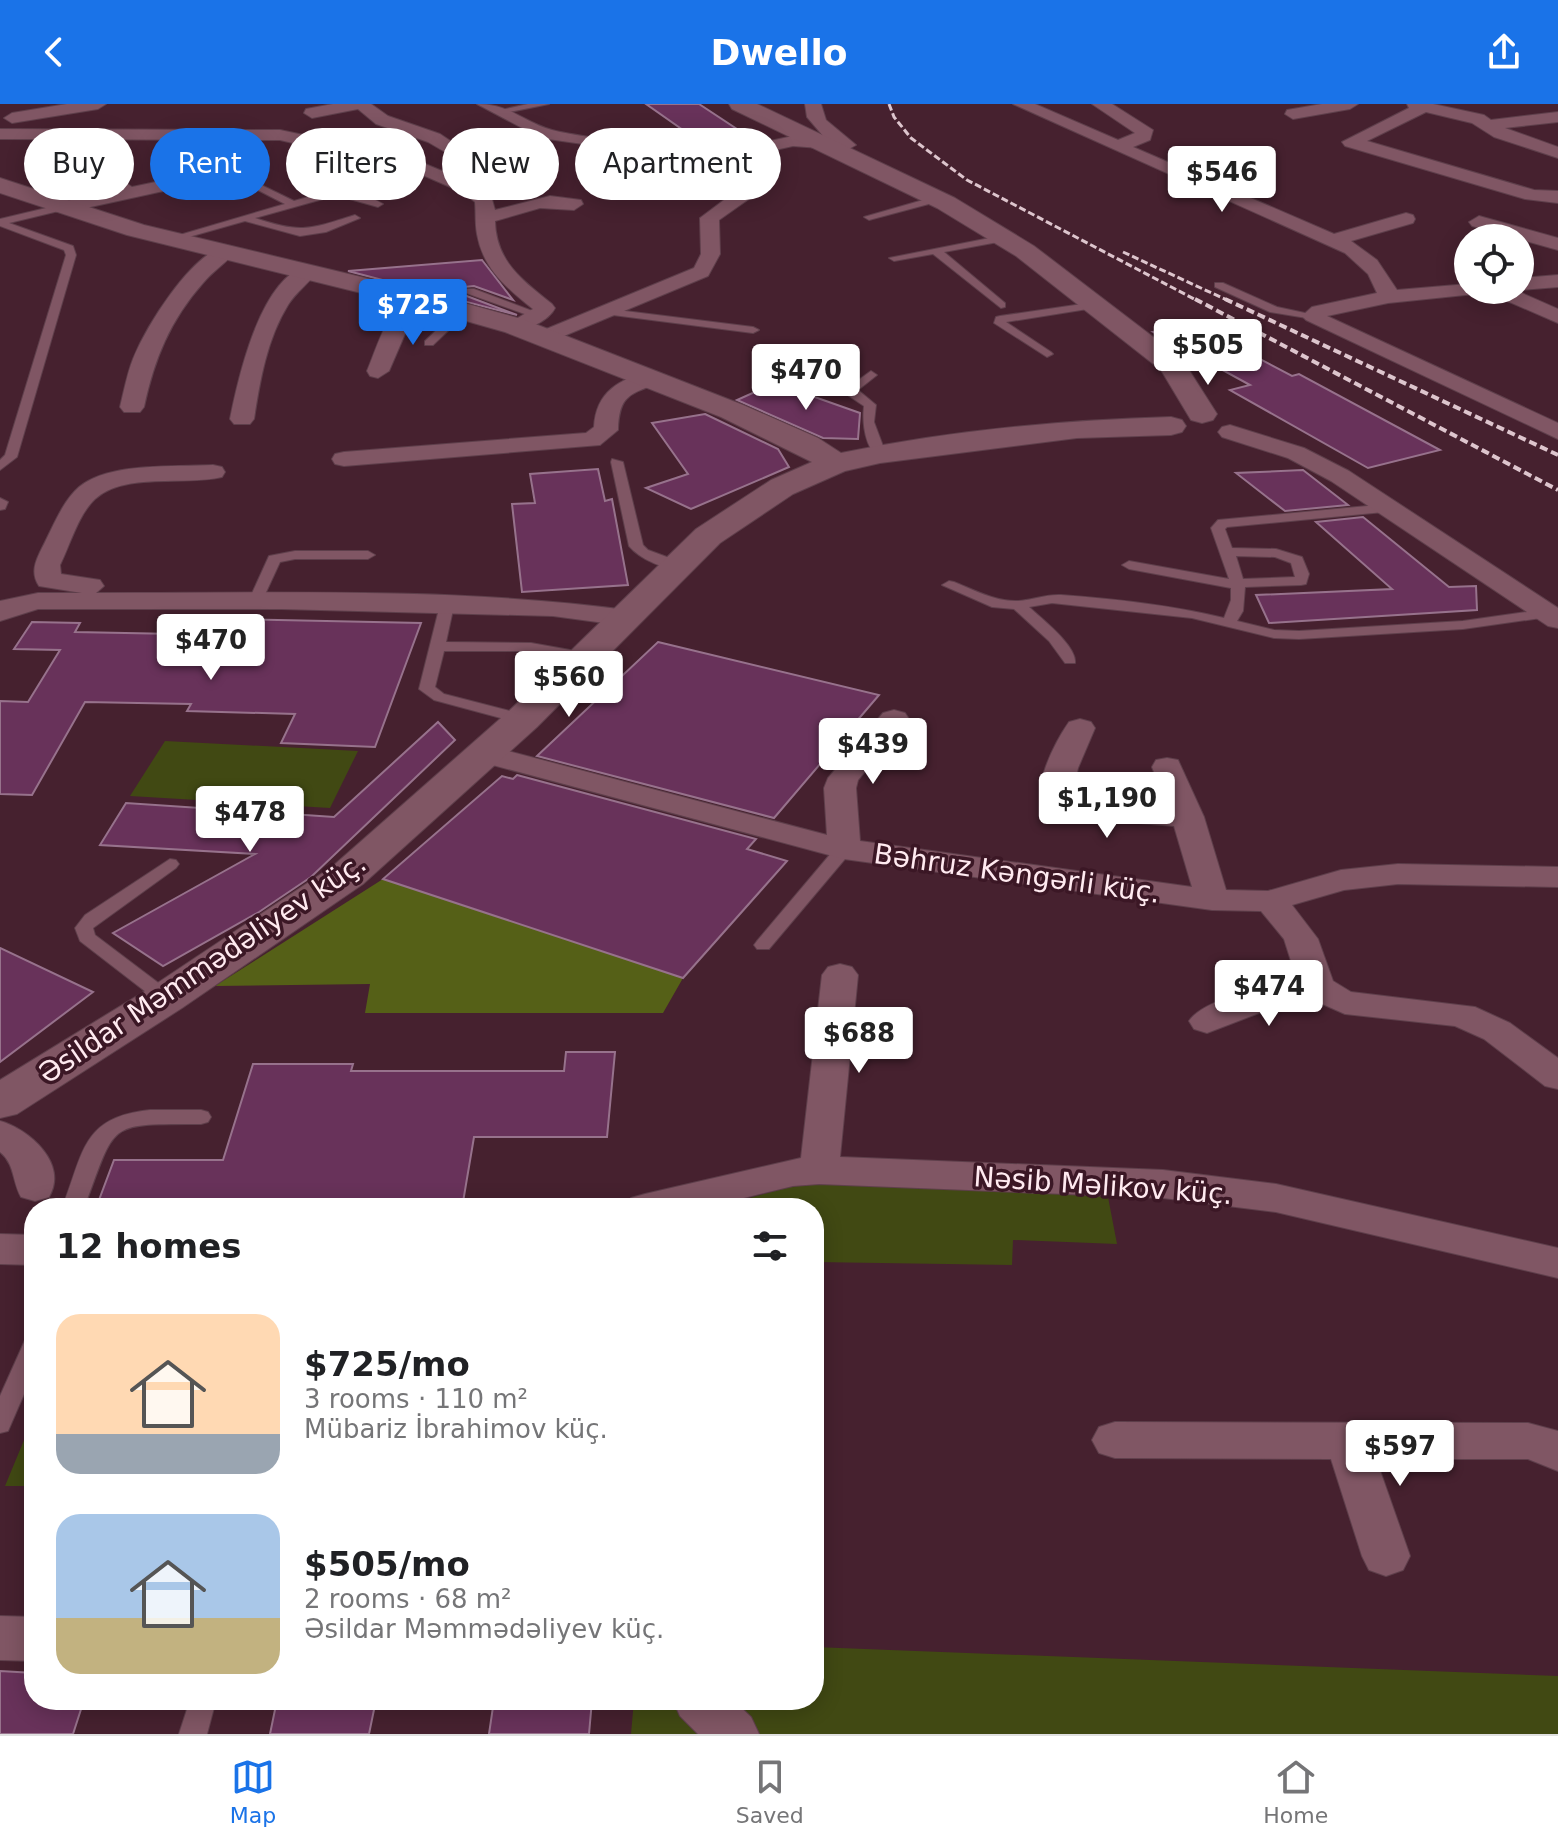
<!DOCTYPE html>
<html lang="en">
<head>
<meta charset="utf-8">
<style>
  :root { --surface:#fff; --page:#f6f6f6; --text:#202124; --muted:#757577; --line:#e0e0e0; --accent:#1a73e8 }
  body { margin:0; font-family:"DejaVu Sans",sans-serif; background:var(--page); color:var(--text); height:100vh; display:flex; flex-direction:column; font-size:30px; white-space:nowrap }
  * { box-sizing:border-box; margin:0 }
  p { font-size:26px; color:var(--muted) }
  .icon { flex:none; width:44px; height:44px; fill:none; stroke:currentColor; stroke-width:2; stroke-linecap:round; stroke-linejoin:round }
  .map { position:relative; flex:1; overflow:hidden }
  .details { position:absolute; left:24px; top:1094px; width:800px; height:512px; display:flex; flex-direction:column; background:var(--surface); border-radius:32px; box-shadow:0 4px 20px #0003 }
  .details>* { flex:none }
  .guide { position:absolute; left:24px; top:24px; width:800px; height:72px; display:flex; gap:16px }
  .tools { position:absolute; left:1454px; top:120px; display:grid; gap:16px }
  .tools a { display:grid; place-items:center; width:80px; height:80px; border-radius:50%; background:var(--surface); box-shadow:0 4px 20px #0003; font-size:40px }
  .price { position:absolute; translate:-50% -68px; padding:0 18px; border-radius:8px; background:#fff; color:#222; font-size:26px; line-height:52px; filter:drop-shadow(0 2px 4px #0008) }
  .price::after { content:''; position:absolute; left:50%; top:48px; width:24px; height:18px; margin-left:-12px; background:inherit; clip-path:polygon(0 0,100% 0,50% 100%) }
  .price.active { background:var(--accent); color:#fff }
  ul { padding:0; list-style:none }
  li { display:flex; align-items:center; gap:24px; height:200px; padding:0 32px }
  li span { display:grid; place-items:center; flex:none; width:224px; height:160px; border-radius:24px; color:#555 }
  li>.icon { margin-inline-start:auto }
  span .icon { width:96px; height:96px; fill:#fffc; stroke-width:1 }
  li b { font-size:34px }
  h2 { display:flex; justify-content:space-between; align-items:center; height:96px; padding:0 32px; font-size:34px }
  .pill { padding:0 28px; border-radius:36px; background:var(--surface); box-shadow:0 4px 20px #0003; font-size:28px; line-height:72px }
  .pill.active { background:var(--accent); color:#fff }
  header { display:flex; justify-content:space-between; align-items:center; height:104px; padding:0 32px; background:var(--accent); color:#fff; font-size:36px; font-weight:700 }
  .tab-bar { display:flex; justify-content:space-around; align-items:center; height:112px; border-top:2px solid var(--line); background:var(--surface); font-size:22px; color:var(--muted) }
  .tab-bar a { display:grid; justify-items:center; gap:4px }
  .tab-bar .active { color:var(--accent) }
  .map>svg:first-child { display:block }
  .green { fill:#414913 }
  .forest { fill:#556017 }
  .building { fill:#68325a; stroke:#97728c; stroke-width:2 }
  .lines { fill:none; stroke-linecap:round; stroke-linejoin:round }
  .lane-casing { stroke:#5e3f4b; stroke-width:2 }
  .street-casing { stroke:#5e3f4b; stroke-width:2 }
  .secondary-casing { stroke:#5e3f4b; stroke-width:2 }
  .lane { fill:#805664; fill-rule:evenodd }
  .street { fill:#805664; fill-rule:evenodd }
  .secondary { fill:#805664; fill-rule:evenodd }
  .rail-far1 { stroke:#ddc5cd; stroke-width:3; stroke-dasharray:7 3; stroke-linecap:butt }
  .rail { stroke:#ddc5cd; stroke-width:4; stroke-dasharray:8 4; stroke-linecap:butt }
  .labels { text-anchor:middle; stroke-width:7; stroke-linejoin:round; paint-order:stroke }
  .street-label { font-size:28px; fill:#ffeaf0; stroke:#3b1725 }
</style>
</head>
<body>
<header><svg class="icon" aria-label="back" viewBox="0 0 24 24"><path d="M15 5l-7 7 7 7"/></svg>Dwello<svg class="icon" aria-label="share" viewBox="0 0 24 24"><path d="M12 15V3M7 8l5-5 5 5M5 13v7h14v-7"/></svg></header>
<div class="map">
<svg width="1558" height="1630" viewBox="0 0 1558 1630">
  <rect width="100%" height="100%" fill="#46212f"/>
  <g class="green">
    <path d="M165,637l193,10 -28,57 -200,-12z"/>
    <path d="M815,1076l293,17 9,47 -104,-4 -1,25 -198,-3v-54h-101z"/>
    <path d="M34,1312v70h-29z"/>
    <path d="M814,1543l744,29v58h-927l3,-34h180z"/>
  </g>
  <path class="forest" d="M383,775l300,99 -20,35h-298l5,-29 -155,2z"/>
  <g class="building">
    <path d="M646,0h53l56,37 -45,8z"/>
    <path d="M482,156l31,40 -39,-14 -10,1v8l53,20 -169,-44z"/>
    <path d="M1192,219l100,53 7,-2 141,76 -72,18 -138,-78 20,-5 -97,-53z"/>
    <path d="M775,279l85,30 -2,26 -35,-1 -86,-38z"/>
    <path d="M705,310l73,35 11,18 -98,42 -45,-21 42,-14 -36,-51z"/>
    <path d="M598,365l7,32 7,-2 16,86 -106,7 -10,-88 23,-1 -5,-29z"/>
    <path d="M1303,366l45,35 -63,6 -49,-38z"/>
    <path d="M1363,413l86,70 27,-1 1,24 -208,13 -13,-28 136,-6 -76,-67z"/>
    <path d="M235,515l186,4 -46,124 -94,-4 14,-29 -108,-3 4,-7 -106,-2 -53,93 -32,-1v-93l28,1 32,-52 -46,-1 18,-27 48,1 -5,9 152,3z"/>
    <path d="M658,538l221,53 -105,123 -237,-62z"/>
    <path d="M438,618l17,18 -144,137 -52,35 -96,54 -50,-33 142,-79 -155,-9 26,-42 208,14z"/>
    <path d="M517,671l239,64 -9,10 40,12 -104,117 -300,-99 119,-103 11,3z"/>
    <path d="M0,844l93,44 -93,70z"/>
    <path d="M566,948h49l-8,85h-133l-12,71h-366l18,-48h109l30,-96h100l-2,7h213z"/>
    <path d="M0,1567l34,2v27h50l-11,34h-73z"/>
    <path d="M277,1596h99l-7,34h-99z"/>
    <path d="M494,1596h98l-3,34h-100z"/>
  </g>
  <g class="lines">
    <defs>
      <g id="lane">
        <path d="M528,0h21l-49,10 -4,-3z"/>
        <path d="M255,78l39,19c30,-9 61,-14 89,3l-5,3 -32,-9 -23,1 -68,19c47,16 55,11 100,-3l5,3 -34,14 -26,4 -55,-15 -74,21 -5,-3 119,-35 -33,-17 -2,-2z"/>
        <path d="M937,92l5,3 -2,2 -71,19 -5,-3z"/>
        <path d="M63,100l5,3 -1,2 -58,14 64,23 3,9 -59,202 -17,13v-10l5,-5 61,-200 -2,-5 -64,-24v-7z"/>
        <path d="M1005,131l4,1v4l-65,12 61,51v4l-4,1 -68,-54 -39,7 -5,-3z"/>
        <path d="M1215,179h8l54,24 42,9 -6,3 -43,-7 -55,-25z"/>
        <path d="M466,185h8l69,26 -10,2 -67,-24z"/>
        <path d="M1096,198l4,1v4l-94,15 45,30 2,2 -6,3 -53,-34 2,-6 4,-1z"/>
        <path d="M609,205l144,18 6,3 -6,3 -148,-19v-4z"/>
        <path d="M470,208l10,2 -28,13 -19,18h-8v-4l19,-18z"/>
        <path d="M871,267l6,4 -19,15 18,15 -2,17 12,32 -6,4c-15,-8 -18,-36 -16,-52l-15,-10 -3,-7z"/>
        <path d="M612,355l11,3 20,83 5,5 35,13v6c-17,2 -43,-10 -54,-23l-18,-84z"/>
        <path d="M0,394l8,4 -3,7 -5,1z"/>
        <path d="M1389,400l7,4 -2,3 -167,16 -2,2 7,19 44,1 26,8 7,17 -3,10 -5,1 -56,2 -2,24 -6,10 37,9 25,1 164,-10 85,-12 7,4 -7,4 -85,12 -164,10 -25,-1 -82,-20 -140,-15 -23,4c13,12 48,39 46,56h-10l-16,-22 -35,-32 -22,-2 -50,-22 7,-4 5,1c20,8 42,20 64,19 15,-1 28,-7 43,-6 54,4 110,10 163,23l7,-18v-12l-102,-19 -7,-4 7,-4 100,18 -18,-51 7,-8zM1236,452l39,1 16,6 4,14 -52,2z"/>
        <path d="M295,447h73l7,4 -7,4h-73l-15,3 -19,41h-10l-2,-3 20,-44z"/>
        <path d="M447,497l7,4 -8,37 85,1 56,10 8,5 -8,5 -56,-12h-87l-9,36 9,7 85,22 2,3 -8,5 -89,-24 -15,-11 21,-84z"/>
        <path d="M844,740l6,1 3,4 -3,4 -81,96h-12l-3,-4 3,-4 81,-96z"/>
        <path d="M170,755l6,1 3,4 -3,4 -83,60 2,7 78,59 2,4 -2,4h-14l-79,-61 -5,-13 10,-13z"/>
        <path d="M150,1006h51l7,2 3,5 -3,5 -7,2c-96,0 -84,-3 -117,84h-22c22,-55 19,-91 88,-98z"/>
        <path d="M34,1231v36l-26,60 -8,2v-37l26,-58z"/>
        <path d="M190,1596h26l-9,34h-28z"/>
      </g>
      <g id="street">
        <path d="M67,0h39l-8,5 -86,14 -8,-5 8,-5z"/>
        <path d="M333,0h38l17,12 52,18 27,18 -3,4h-12l-24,-14 -52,-18 -18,-15 -46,9 -8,-5 2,-4z"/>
        <path d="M477,0c33,0 46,18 75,26 43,11 87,9 129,25 22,9 39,24 60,34l16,-11 -27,-14 -5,-10 3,-4 65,-14 31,1 -17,-20 -2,-13h16l5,16 30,25 -9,5 -54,-4 -49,11 23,10 10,12 -58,41 1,34 -12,22 -161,67 -11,-6 3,-5 155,-64 7,-14 -1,-36 28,-21 -28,-20 -34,-15 -48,-13 -77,-11z"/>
        <path d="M1013,0h22l83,36 17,-7 -43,-29h20l41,26 -3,10 -17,7 201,87 72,-21 7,2 2,4 -2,4 -62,18 26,19 20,30 71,-6v6h10l-3,4 -87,9 -61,13 231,107v16l-252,-119 -4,-4 10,-9 65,-14 -9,-19 -23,-21z"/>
        <path d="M1322,0h36l-8,5 -57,10 -8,-5 2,-4z"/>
        <path d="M1407,0h26l51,11 7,5 67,-8v10l-53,6 53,19v11l-64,-21 -22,-14 -46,-11 -59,29 167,49 24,1v12l-33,-4 -180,-53 -3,-4 67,-34z"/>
        <path d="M0,25l280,1 33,7 3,4 -7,15 -6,1 -9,-5 3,-8 -17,-4 -280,-1z"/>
        <path d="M401,50l75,31 15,11 4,14 55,-14 31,4 2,4 -9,6 -34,-2 -45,13c1,41 28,60 57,83l3,4c-6,13 -33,26 -48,23l-3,-5 29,-17c-26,-21 -50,-40 -56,-75 -2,-11 -1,-21 -2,-32l-11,-9 -69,-30 -3,-4z"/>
        <path d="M92,57l40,26 100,-21 9,5 -9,5 -169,37 -7,-2 -2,-4 2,-4 58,-12 -28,-21 -3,-4 3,-4z"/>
        <path d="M1479,112l79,22v12l-86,-24 -3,-4z"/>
        <path d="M225,142l10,6c-9,11 -22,19 -32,31 -33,37 -49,77 -59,124l-4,5h-16l-4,-5c4,-16 7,-33 13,-48 13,-32 57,-104 92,-113z"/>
        <path d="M307,162l10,6c-9,12 -21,20 -29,33 -21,34 -28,75 -34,114l-4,5h-16l-4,-5c8,-40 30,-141 77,-153z"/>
        <path d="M1558,171v12l-38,3v-12z"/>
        <path d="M1488,186h27l43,19v14l-67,-29z"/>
        <path d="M419,189l10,6 -15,14 -25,58 -11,7 -8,-2 -3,-5c11,-25 22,-71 52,-78z"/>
        <path d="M651,267l11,7 -3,5c-30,11 -40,13 -41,47l-18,15 -256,21 -9,-2 -3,-5 3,-5 9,-2 242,-19 8,-6c2,-35 25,-48 57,-56z"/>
        <path d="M1230,321l74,23 45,23 209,137v20l-10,-2 -217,-145 -43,-23 -66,-21 -4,-5 4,-5z"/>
        <path d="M213,361l9,2 3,5 -3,5c-37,9 -98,-5 -127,22 -17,16 -25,46 -35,66l1,9 39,6 4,6 -8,7c175,0 358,-6 531,17l10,2 4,6 -4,6 -10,2 -74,-10 -272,-7h-243l-38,12v-20l38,-8h44l-43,-7c-11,-16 0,-31 7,-46 9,-18 18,-40 33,-53 30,-25 97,-20 134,-22z"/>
        <path d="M894,606l11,3 4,6 -51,61 -2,8 4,53 332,46 -18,-61 -118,-10 -11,-2c-16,-23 10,-72 24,-92l11,-3 11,3 4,6 -17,40 -7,31 97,7 -16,-39 4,-7 11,-2 11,2 26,57 22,73 42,1 73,-21 57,-6 160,3v20l-160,-3 -54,6 -52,15 26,34 15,42 18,11 124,15 35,16 48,35v31l-13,-3 -61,-47 -29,-13 -110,-12 -34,-15 -44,11 -60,23 -13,-4 -5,-8c15,-23 81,-35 108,-41l-13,-41 -23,-28 -49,-1 -368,-51 -370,-99 -4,-6 4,-6 11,-3 342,90 -3,-47 4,-10 55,-65z"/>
        <path d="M840,860l12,3 6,8 -18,182 323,13 113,14 282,64v30l-282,-66 -113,-14 -344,-14 -26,2 -90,22h-78l6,-10 14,-4 156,-36 21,-183 6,-8z"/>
        <path d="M0,1017c29,8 69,43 49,76l-14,4 -14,-4c-9,-16 -6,-33 -21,-45z"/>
        <path d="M0,1130l34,1v30l-34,-1z"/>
        <path d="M1115,1318l413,1 30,8v40l-30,-12h-152l34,97 -7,14 -17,6 -17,-6 -7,-14 -31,-97 -216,-1 -16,-5 -7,-13 7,-13z"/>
        <path d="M0,1512l34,1v44l-34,-1z"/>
        <path d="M673,1596h60l18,17 8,17h-61l-18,-18z"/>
      </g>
      <g id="secondary">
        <path d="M729,0h28l198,94 79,48 148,113 35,55 -4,6 -11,3 -11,-3 -30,-50 -145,-114 -79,-48 -205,-99z"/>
        <path d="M0,74l144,47 284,68 97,27 218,85 75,33 23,15c108,-22 220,-33 330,-36l11,3 4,6 -4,6 -11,3 -94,3 -197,25 -35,8 -52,23 -73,49 -183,184 -174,157 -181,124 -165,106 -17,4v-38l150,-92 183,-122 176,-155 187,-182 75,-49 41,-18 -91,-45 -216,-85 -95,-27 -283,-70 -127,-42z"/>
      </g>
    </defs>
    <use href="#lane" class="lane-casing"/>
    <use href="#street" class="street-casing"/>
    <use href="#secondary" class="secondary-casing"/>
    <use href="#lane" class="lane"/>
    <use href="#street" class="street"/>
    <use href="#secondary" class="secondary"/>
    <g class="rail-far1">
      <path d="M889,0l5,13 17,21 56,42 231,121"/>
      <path d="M1123,148l106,49"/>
    </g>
    <g class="rail">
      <path d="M1195,195l363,191"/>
      <path d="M1225,195l333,156"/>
    </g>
  </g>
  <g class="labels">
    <g class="street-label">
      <text transform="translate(1017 769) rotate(8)" y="10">Bəhruz Kəngərli küç.</text>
      <text transform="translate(202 864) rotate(-34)" y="10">Əsildar Məmmədəliyev küç.</text>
      <text transform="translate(1103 1081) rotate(4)" y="10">Nəsib Məlikov küç.</text>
    </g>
  </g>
</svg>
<div class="tools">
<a><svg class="icon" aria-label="locate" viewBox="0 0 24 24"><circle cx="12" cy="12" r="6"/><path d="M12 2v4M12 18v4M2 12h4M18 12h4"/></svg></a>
</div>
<b class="price" style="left:1222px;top:110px">$546</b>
<b class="price active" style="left:413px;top:243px">$725</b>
<b class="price" style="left:1208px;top:283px">$505</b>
<b class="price" style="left:806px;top:308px">$470</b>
<b class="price" style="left:211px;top:578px">$470</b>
<b class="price" style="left:569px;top:615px">$560</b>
<b class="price" style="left:873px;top:682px">$439</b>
<b class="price" style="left:1107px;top:736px">$1,190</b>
<b class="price" style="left:250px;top:750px">$478</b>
<b class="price" style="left:1269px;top:924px">$474</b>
<b class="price" style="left:859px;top:971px">$688</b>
<b class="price" style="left:1400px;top:1384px">$597</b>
<div class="guide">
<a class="pill">Buy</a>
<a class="pill active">Rent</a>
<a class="pill">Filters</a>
<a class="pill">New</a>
<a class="pill">Apartment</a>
</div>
<section class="details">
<h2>12 homes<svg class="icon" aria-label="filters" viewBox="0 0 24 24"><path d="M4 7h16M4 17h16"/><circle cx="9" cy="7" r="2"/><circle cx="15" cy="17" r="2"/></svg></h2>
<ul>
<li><span style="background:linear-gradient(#ffd9b3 75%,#9aa5b1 0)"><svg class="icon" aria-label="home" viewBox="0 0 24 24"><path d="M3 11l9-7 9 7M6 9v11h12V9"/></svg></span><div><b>$725/mo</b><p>3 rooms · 110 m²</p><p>Mübariz İbrahimov küç.</p></div></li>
<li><span style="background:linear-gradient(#a9c7e8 65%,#c2b280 0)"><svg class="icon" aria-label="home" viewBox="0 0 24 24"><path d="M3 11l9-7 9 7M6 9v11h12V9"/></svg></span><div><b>$505/mo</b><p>2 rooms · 68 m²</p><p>Əsildar Məmmədəliyev küç.</p></div></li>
</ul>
</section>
</div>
<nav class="tab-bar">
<a class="active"><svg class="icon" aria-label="map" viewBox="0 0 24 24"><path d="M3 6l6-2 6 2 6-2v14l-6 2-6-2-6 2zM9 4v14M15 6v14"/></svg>Map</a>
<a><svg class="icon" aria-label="saved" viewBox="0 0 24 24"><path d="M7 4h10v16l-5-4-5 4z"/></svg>Saved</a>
<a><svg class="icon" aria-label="home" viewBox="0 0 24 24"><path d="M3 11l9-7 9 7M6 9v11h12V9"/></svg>Home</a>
</nav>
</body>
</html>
